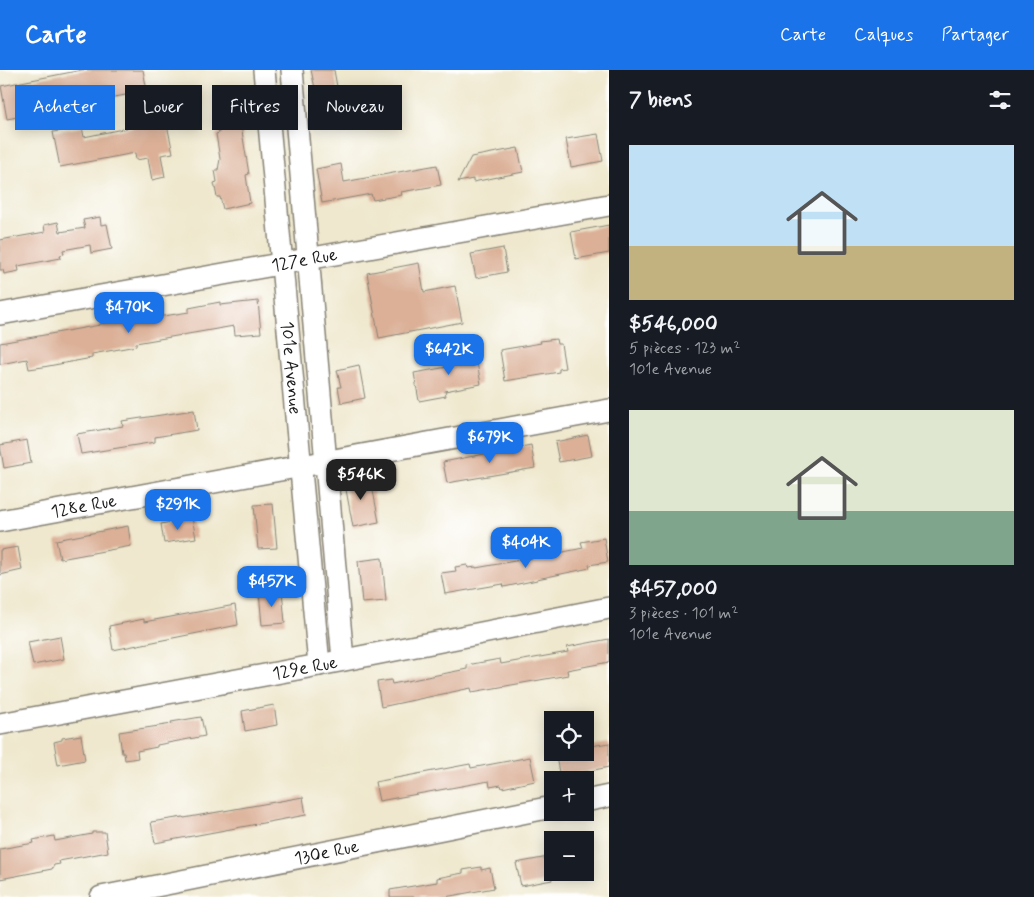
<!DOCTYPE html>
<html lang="fr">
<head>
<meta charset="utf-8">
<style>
  :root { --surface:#171b24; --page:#20242c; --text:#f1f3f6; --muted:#9ea1a6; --accent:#1a73e8 }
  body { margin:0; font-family:Mynerve,sans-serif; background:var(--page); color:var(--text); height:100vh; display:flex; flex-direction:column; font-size:19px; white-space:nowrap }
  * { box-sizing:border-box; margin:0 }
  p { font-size:16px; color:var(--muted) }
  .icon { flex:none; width:28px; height:28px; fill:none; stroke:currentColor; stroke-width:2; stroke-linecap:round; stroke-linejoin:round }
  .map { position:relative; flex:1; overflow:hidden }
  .details { display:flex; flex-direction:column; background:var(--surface); width:425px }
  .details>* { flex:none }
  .hud { position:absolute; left:15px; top:15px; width:475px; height:45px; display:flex; gap:10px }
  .buttons { position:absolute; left:544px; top:641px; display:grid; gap:10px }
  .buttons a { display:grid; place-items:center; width:50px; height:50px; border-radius:0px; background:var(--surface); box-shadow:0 2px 12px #0003; font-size:25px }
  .price { position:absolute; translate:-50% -42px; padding:0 11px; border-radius:10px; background:var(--accent); color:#fff; font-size:16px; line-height:32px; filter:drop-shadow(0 1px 2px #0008) }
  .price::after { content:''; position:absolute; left:50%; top:30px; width:15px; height:11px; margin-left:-8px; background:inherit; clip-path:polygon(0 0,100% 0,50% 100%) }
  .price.on { background:#222; color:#fff }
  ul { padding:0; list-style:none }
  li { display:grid; align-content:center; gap:10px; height:265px; padding:0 20px }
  li span { display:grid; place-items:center; height:155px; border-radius:0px; color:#555 }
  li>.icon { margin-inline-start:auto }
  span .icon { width:90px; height:90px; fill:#fffc; stroke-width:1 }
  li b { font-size:21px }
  h2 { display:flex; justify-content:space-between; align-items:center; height:60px; padding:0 20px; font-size:21px }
  .tag { padding:0 18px; border-radius:0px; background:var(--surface); box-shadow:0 2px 12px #0003; font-size:18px; line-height:45px }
  .tag.on { background:var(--accent); color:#fff }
  header { display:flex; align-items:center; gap:30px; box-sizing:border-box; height:70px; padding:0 25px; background:var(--accent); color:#fff }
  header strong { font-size:24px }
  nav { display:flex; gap:28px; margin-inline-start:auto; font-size:18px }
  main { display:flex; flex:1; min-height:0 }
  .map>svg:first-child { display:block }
  .building { fill:#dbb097 }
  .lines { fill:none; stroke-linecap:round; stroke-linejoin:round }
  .minor-casing { stroke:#868275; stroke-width:24 }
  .minor { stroke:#fff; stroke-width:21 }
  .labels { text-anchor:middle; stroke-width:5; stroke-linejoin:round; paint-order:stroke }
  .street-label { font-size:18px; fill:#1c1c1c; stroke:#fff }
</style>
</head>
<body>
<header>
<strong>Carte</strong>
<nav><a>Carte</a><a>Calques</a><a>Partager</a></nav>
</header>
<main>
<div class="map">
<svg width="609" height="827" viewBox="0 0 609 827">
  <rect width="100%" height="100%" fill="#fff"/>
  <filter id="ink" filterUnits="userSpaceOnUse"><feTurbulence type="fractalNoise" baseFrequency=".02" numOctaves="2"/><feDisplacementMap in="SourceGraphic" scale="10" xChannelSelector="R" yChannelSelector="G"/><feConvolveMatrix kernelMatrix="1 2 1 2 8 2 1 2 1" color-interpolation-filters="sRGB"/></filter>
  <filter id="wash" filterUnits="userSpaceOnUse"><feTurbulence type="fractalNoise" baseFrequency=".0096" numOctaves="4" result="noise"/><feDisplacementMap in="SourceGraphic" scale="20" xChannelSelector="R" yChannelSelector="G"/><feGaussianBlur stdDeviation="1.12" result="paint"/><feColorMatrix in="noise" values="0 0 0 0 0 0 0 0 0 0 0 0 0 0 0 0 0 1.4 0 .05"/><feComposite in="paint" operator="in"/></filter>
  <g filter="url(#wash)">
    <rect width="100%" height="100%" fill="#efe8ce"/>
    <g id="blocks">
      <g class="building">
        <path d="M82,0h61l4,21 -43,8 -1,-4 -65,12 1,6 -32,6 -6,-33z"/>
        <path d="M311,0h23l5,28 -21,4z"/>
        <path d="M239,43l10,61 -3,1 4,28 -27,6 -3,-12h-3l-3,-14 3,-1 -2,-12h3l2,-11 -4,-25 3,-1 -3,-16z"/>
        <path d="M166,50l7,33 -12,2 4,22 -13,3 -4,-22 -12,2 -1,-7 -75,14 -7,-35 29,-5 2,10z"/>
        <path d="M598,64l5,27 -32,6 -5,-28z"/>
        <path d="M518,78l5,24 -50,10v-3l-15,3 13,-25z"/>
        <path d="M341,94l3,18 93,-17 4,20 -40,7 1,3 -29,5 -2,-6 -49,9 -6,-34z"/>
        <path d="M100,147l1,8 6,-1 5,25 -21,4 -1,-8 -27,5 1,4 -4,1 1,3 -43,8 1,5 -15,3 -1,-4h-3v-30l45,-8 -1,-7 14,-3 2,10 25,-4 -2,-8z"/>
        <path d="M609,155v28l-33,6 -5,-27z"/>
        <path d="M503,178l4,24 -31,6 -5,-24z"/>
        <path d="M419,193l5,29 31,-6 7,36 -83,16 -12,-65z"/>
        <path d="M258,231l3,32 -26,2 -1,-9 -98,17v3l-44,8v4l-49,9 -14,2 -2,-10 -27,5v-21l100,-18v-1l31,-6 1,3 57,-9v-4l31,-6v3z"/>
        <path d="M556,269l1,5h4l4,24 -6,1v3l-54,9 -5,-31 41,-7 -1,-2z"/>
        <path d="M469,278l1,5 5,-1 6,32 -36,7 1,5 -27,5 -5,-28 39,-7 -3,-15z"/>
        <path d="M359,295l6,33 -24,5 -3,-16h3l-4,-17z"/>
        <path d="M194,340l3,20 -42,7v5l-74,12 -4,-20 46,-8 -1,-5z"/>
        <path d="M588,365l4,21 -33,6 -4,-20z"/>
        <path d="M27,370l4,23 -27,5 -4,-23z"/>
        <path d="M531,375l4,23 -88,15 -4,-21z"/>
        <path d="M370,405l9,47 -26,5 -9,-48z"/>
        <path d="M273,434l4,44 -19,1 -4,-44z"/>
        <path d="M192,448l4,20 -32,5 -3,-19z"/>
        <path d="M128,456l3,20 -71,13 -4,-19z"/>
        <path d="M604,468l4,24 -19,3 1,3 -53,11v1l-33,7 -1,-3 -58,10 -4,-21 15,-2 -1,-4 12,-2 1,3 8,-1v1l78,-14 29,-6 -2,-6z"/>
        <path d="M18,477l4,23 -22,5v-25z"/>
        <path d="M382,488l4,43 -24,2 -4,-42z"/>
        <path d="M282,520l3,33 -23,2 -3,-33z"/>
        <path d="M235,535l3,20 -125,25 -4,-24 35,-7v3z"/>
        <path d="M60,566l4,23 -31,6 -5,-23z"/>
        <path d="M609,569v23l-42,8 1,5 -96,17 -1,-4 -90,19 -4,-25 14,-2 1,4 75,-15v-4l33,-6 1,5 67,-12 -1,-5z"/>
        <path d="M274,635l3,20 -32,6 -3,-20z"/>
        <path d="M201,647l4,19 -48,9v2l-20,4 1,7 -13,2 -1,-7h-2l-3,-21 53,-8 -1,-2z"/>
        <path d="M81,665l4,25 -27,5 -4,-23 8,-2v-2z"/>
        <path d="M609,673v24l-49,10 -5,-25h30v-5z"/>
        <path d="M530,687l5,24 -33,7 -1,-3 -11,2 -1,-6 -110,20 -4,-19 95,-18 1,4z"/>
        <path d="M303,727l3,18 -151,28 -4,-21 32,-5 1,1z"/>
        <path d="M92,762h13l3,20 -49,9 1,3 -6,1 -2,4 -52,10v-30l34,-6 -1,-3 21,-4 1,5 37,-7z"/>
        <path d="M548,787l4,23 -31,6 -5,-23z"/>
        <path d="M481,797v3l9,-2 4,20 -49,9h-55v-7l47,-8v-4l26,-5v-3z"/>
      </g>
    </g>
  </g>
  <g filter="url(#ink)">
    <use href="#blocks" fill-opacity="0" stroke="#868275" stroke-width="1"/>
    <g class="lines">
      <defs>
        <g id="minor">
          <path id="s1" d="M264,0l55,595"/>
          <path d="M292,0l51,590"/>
          <path id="s2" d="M0,244l609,-109"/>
          <path id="s3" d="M0,451l609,-111"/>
          <path id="s4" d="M0,654l319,-59 290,-57"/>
          <path d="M585,731l24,-5"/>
          <path id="s5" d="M101,827l451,-90"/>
        </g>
      </defs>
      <use href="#minor" class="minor-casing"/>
      <use href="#minor" class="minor"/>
    </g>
  </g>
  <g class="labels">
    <g class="street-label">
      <text dy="6" stroke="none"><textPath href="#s2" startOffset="309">127e Rue</textPath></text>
      <text dy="6" stroke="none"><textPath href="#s1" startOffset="299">101e Avenue</textPath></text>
      <text dy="6" stroke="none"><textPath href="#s3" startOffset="85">128e Rue</textPath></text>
      <text dy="6" stroke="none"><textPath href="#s4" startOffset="310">129e Rue</textPath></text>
      <text dy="6" stroke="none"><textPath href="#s5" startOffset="230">130e Rue</textPath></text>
    </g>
  </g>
</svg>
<div class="buttons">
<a><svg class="icon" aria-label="locate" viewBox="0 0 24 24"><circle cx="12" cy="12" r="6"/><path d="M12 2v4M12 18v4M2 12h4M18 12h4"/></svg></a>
<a>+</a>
<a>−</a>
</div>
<b class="price" style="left:129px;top:264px">$470K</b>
<b class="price" style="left:449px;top:306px">$642K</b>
<b class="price" style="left:490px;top:394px">$679K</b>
<b class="price on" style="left:361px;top:431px">$546K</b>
<b class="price" style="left:178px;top:461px">$291K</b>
<b class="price" style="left:526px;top:499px">$404K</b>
<b class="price" style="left:272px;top:538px">$457K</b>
<div class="hud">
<a class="tag on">Acheter</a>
<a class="tag">Louer</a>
<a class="tag">Filtres</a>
<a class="tag">Nouveau</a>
</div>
</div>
<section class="details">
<h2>7 biens<svg class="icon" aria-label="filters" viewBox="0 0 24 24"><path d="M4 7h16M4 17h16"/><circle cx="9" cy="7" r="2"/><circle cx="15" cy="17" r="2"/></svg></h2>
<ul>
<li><span style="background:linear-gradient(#bfe0f5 65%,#c2b280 0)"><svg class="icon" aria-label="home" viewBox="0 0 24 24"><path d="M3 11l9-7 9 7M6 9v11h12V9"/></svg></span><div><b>$546,000</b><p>5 pièces · 123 m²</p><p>101e Avenue</p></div></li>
<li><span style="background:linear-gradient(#dfe7d0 65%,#7fa58c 0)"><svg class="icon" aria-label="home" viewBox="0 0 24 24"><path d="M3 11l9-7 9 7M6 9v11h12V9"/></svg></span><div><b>$457,000</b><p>3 pièces · 101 m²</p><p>101e Avenue</p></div></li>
</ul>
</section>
</main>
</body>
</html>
